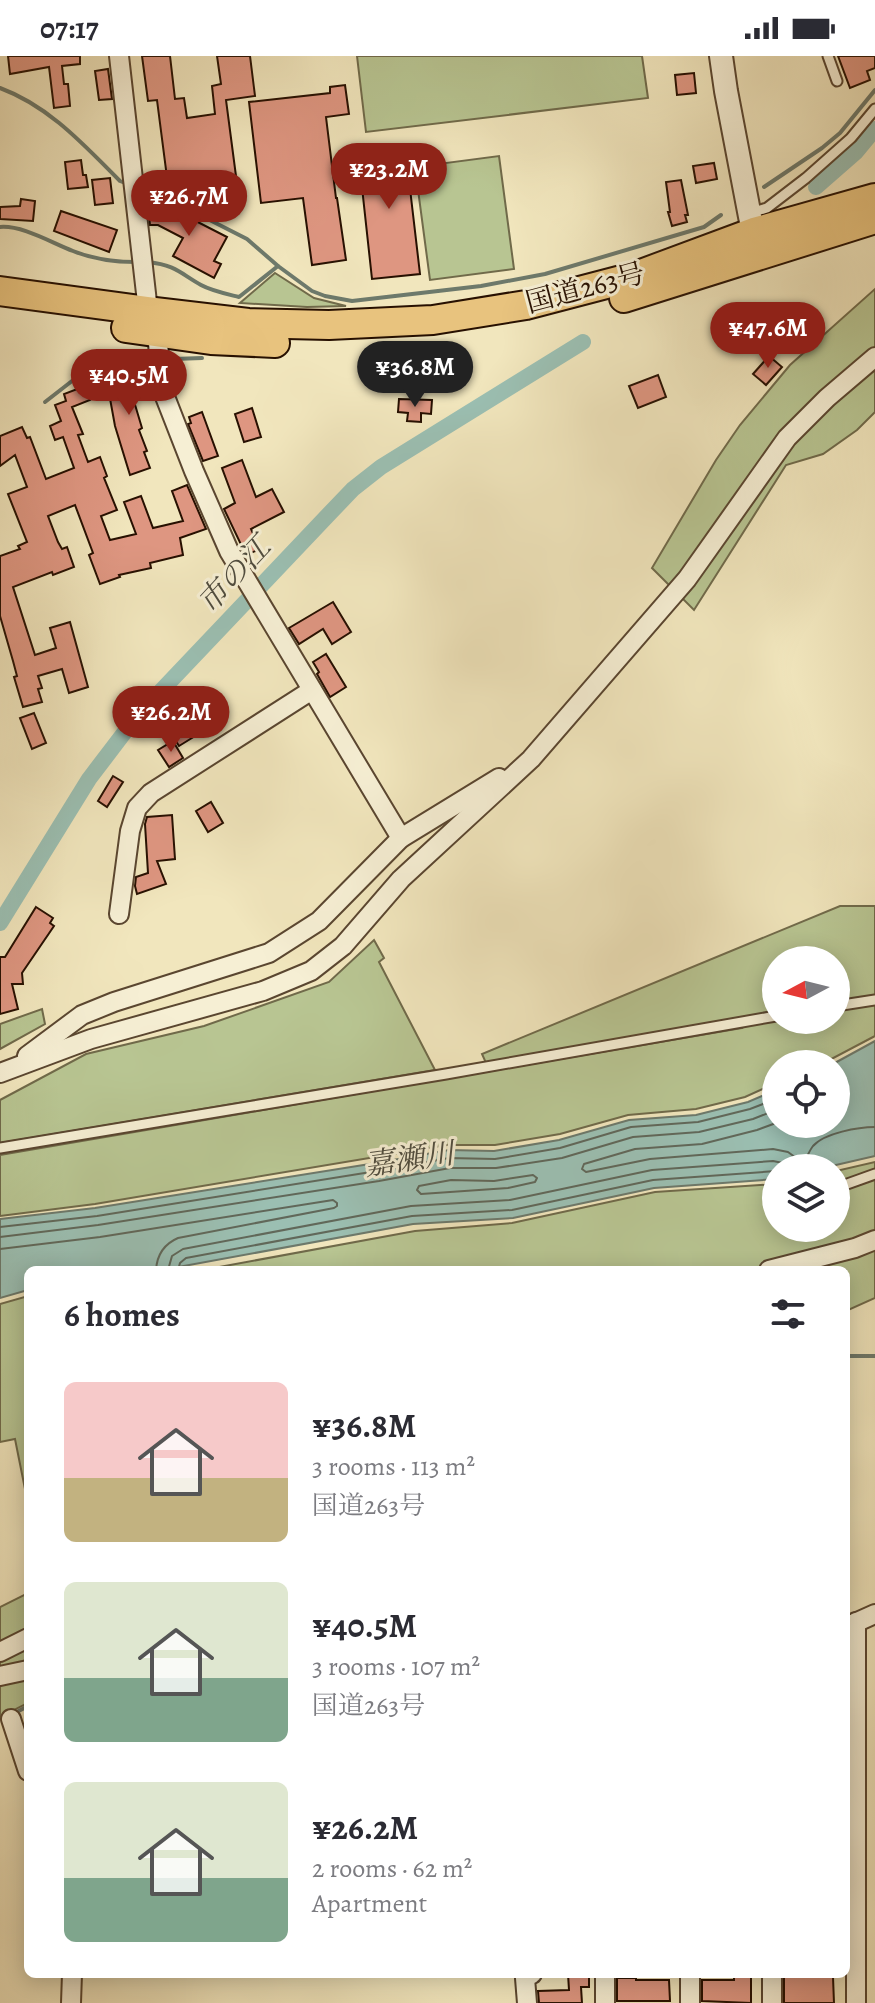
<!DOCTYPE html>
<html lang="en">
<head>
<meta charset="utf-8">
<style>
  :root { --surface:#fff; --page:#f2f2f3; --text:#2b2b33; --muted:#7c7c81; --accent:#8f2418 }
  body { margin:0; font-family:Alegreya,"Noto Serif JP",serif; background:var(--page); color:var(--text); height:100vh; display:flex; flex-direction:column; font-size:30px; white-space:nowrap }
  * { box-sizing:border-box; margin:0 }
  p { font-size:26px; color:var(--muted) }
  .icon { flex:none; width:44px; height:44px; fill:none; stroke:currentColor; stroke-width:2; stroke-linecap:round; stroke-linejoin:round }
  .map { position:relative; flex:1; overflow:hidden }
  .side { position:absolute; left:24px; top:1210px; width:826px; height:712px; display:flex; flex-direction:column; background:var(--surface); border-radius:12px; box-shadow:0 4px 20px #0003 }
  .side>* { flex:none }
  .needle { width:52px; rotate:263deg }
  .controls { position:absolute; left:762px; top:890px; display:grid; gap:16px }
  .controls a { display:grid; place-items:center; width:88px; height:88px; border-radius:50%; background:var(--surface); box-shadow:0 4px 20px #0003; font-size:40px }
  .price { position:absolute; translate:-50% -68px; padding:0 18px; border-radius:28px; background:var(--accent); color:#fff; font-size:26px; line-height:52px; filter:drop-shadow(0 2px 4px #0008) }
  .price::after { content:''; position:absolute; left:50%; top:48px; width:24px; height:18px; margin-left:-12px; background:inherit; clip-path:polygon(0 0,100% 0,50% 100%) }
  .price.selected { background:#222; color:#fff }
  ul { padding:0; list-style:none }
  li { display:flex; align-items:center; gap:24px; height:200px; padding:0 40px }
  li span { display:grid; place-items:center; flex:none; width:224px; height:160px; border-radius:12px; color:#555 }
  li>.icon { margin-inline-start:auto }
  span .icon { width:96px; height:96px; fill:#fffc; stroke-width:1 }
  li b { font-size:34px }
  h2 { display:flex; justify-content:space-between; align-items:center; height:96px; padding:0 40px; font-size:34px }
  .status { display:flex; justify-content:space-between; align-items:center; height:56px; padding:0 40px; background:var(--surface); direction:ltr }
  .status svg { height:22px; fill:currentColor }
  .map>svg:first-child { display:block }
  .green { fill:#b8c592; stroke:#706a4a; stroke-width:2; fill-rule:evenodd }
  .water { fill:#9bbfb2; stroke:#6d796b; stroke-width:2 }
  .lines { fill:none; stroke-linecap:round; stroke-linejoin:round }
  .shore { stroke:#61685a; stroke-width:2 }
  .stream { stroke:#6d796b; stroke-width:4 }
  .canal { stroke:#9bbfb2; stroke-width:16 }
  .building { fill:#de9681; stroke:#271001; stroke-width:2 }
  .service-casing { stroke:#5a4630; stroke-width:13 }
  .minor-casing { stroke:#5a4630; stroke-width:22 }
  .tertiary-casing { stroke:#5a4630; stroke-width:26 }
  .trunk-casing { stroke:#271001; stroke-width:32 }
  .service { stroke:#f6efd4; stroke-width:9 }
  .minor { stroke:#f6efd4; stroke-width:18 }
  .tertiary { stroke:#f6efd4; stroke-width:22 }
  .trunk { stroke:#e8c37e; stroke-width:28 }
  .labels { text-anchor:middle; stroke-width:6; stroke-linejoin:round; paint-order:stroke }
  .street-label { font-size:28px; fill:#271001; stroke:#f6efd4 }
  .water-label { font-size:30px; font-style:italic; fill:#504d3f; stroke:#f6efd4 }
</style>
</head>
<body>
<div class="status"><b>07:17</b><svg viewBox="0 0 49 12"><path d="M0 12V9h3v3zM5 12V6h3v6zM10 12V3h3v9zM15 12V0h3v12zM26 1h20v11H26zM47 4h2v5h-2z"/></svg></div>
<div class="map">
<svg width="875" height="1947" viewBox="0 0 875 1947">
  <rect width="100%" height="100%" fill="#f1e6bd"/>
  <filter id="stains"><feTurbulence type="fractalNoise" baseFrequency=".0025" numOctaves="4"/><feColorMatrix values="0 0 0 0 .2 0 0 0 0 .09 0 0 0 0 .02 0 0 0 .5 -.17"/></filter>
  <radialGradient id="worn" r=".72"><stop offset=".6" stop-color="#630" stop-opacity="0"/><stop offset="1" stop-color="#630" stop-opacity=".3"/></radialGradient>
  <g class="green">
    <path d="M357,0h285l6,42 -282,34z"/>
    <path d="M499,100l15,113 -84,11 -15,-113z"/>
    <path d="M275,217l39,25 32,8 -39,1 -67,-4z"/>
    <path d="M875,233v123l-18,18 -34,24 -37,11 -92,145 -42,-42 64,-108 24,-35 50,-60z"/>
    <path d="M840,850h35v130l-53,28h-46v19l-31,14 -49,12 -68,6 -68,19 -65,11h-48l-352,59 -95,12v-61l742,-127 -5,-10 -251,45 -4,-9zM776,904h60v60h-60z"/>
    <path d="M374,884l10,18 -5,4 56,108 -435,73v-43l86,-46 118,-28 125,-44z"/>
    <path d="M42,953l3,15 -45,25v-25z"/>
    <path d="M875,1106v136l-29,13v-41h-643l212,-39 97,-8 143,-31 121,-8v44h60v-57z"/>
    <path d="M28,1240v208l-13,-65 -15,3v-138z"/>
    <path d="M28,1537v110l-28,14v-110z"/>
  </g>
  <path class="water" d="M875,985v115l-52,12h-47v11l-122,9 -141,30 -100,6 -251,46h-134v20l-28,8v-79l95,-11 281,-45 73,-13 45,1 65,-11 70,-20 67,-5 52,-13 28,-12v34h60v-60h-3z"/>
  <g class="lines">
    <g class="shore">
      <path d="M776,1067l-19,7 -55,14 -67,5 -51,15 -2,5 4,3 64,-13 123,-10 15,3 15,11c4,-5 6,-12 10,-17 11,-13 46,-19 62,-19"/>
      <path d="M533,1119l4,3 -2,4 -27,6 -87,6 -4,-4 2,-4 32,-6 43,1z"/>
      <path d="M0,1171l97,-11 280,-45 72,-13 46,1 65,-11 71,-21 67,-5 52,-13 26,-10"/>
      <path d="M0,1181l98,-12 281,-44 71,-13h46l66,-10 71,-21 66,-5 54,-13 23,-9"/>
      <path d="M0,1193l100,-12 233,-37 4,3v3l-3,2 -156,30c-14,6 -21,17 -22,32"/>
      <path d="M168,1214l4,-14 11,-7 228,-43 99,-6 142,-30 121,-9 10,2 6,5"/>
      <path d="M178,1214l2,-7 6,-5 226,-42 100,-6 141,-30 123,-9"/>
    </g>
    <g class="stream">
      <path d="M0,32c49,18 84,57 120,93l8,3"/>
      <path d="M764,131l58,-39 18,-15 35,-43"/>
      <path d="M139,133l55,23 53,27 31,27 34,25 13,5 27,5 129,-15 64,-12 159,-47 17,-12"/>
      <path d="M0,171c22,-2 52,16 73,24 20,8 41,11 63,11"/>
      <path d="M148,206c27,3 32,11 53,23 11,6 26,9 38,12l39,-31"/>
      <path d="M174,303l28,-1"/>
      <path d="M45,346l27,-21 19,-9"/>
      <path d="M846,1300h29"/>
      <path d="M13,1658l15,-8"/>
    </g>
    <g class="canal">
      <path d="M816,131l40,-35 19,-23"/>
      <path d="M0,867l89,-144 35,-46 36,-41 170,-179 23,-24 28,-22 202,-125"/>
    </g>
  </g>
  <g class="building">
    <path d="M8,0h72v8l-18,2 2,18h4l2,22 -16,2 -5,-41 -39,7z"/>
    <path d="M142,0h28l5,43 9,-1 3,20 28,-4 -3,-28 9,-2 -4,-28h33l5,40 -29,4 13,99 -22,3 -2,-14 -46,5 -12,-93 -9,1z"/>
    <path d="M838,0h37v12l-8,3 3,9 -20,8z"/>
    <path d="M108,13l4,30 -13,1 -4,-29z"/>
    <path d="M694,17l2,20 -19,2 -2,-20z"/>
    <path d="M345,29l4,29 -23,3 10,81h1l9,62 -34,5 -9,-67 -42,5 -12,-101 81,-9v-6z"/>
    <path d="M416,90l2,16 -11,1 13,111 -48,5 -12,-110 -5,1 -2,-16z"/>
    <path d="M81,104l2,15h3l2,12 -20,2 -3,-27z"/>
    <path d="M714,107l3,16 -21,4 -3,-17z"/>
    <path d="M110,122l3,25 -18,2 -3,-25z"/>
    <path d="M681,124l7,35h-3l2,7 -15,4 -4,-14h2l-4,-30z"/>
    <path d="M147,140l80,41 -13,24 7,3 -7,14 -41,-22 10,-18 -25,-13h-8z"/>
    <path d="M21,143l14,2 -2,20 -33,-2v-12l20,-1z"/>
    <path d="M61,155l56,19 -8,22 -55,-21z"/>
    <path d="M769,300l13,11 -16,18 -13,-11z"/>
    <path d="M146,309l3,13 -16,3 3,16 -3,1 9,30 -3,2 8,21 -3,1 6,16 -20,7 -15,-49 -8,-44 9,-2 -1,-6 10,-2v-2l7,-3z"/>
    <path d="M658,319l8,22 -28,11 -9,-22z"/>
    <path d="M85,330l5,14 -18,7 11,27 -5,1 10,27 12,-5 7,19 -3,2 13,32 -16,6 9,24 26,-6 -12,-32 17,-6 12,32 30,-7 -11,-30 15,-6 19,44 -26,9 3,17 -33,8 1,5 -32,7 1,2 -20,7 -11,-29 4,-2 -18,-48 -27,11 10,26 4,7 5,-2 7,20 -21,8 -1,-3 -39,15 22,68 21,-7 -6,-20 20,-6 18,65 -19,6 -7,-24 -24,7 4,12 -4,1 4,13 -19,5 -9,-30 3,-1 -4,-15 -13,-45v-60l20,-7 -2,-3 9,-4 -19,-48 19,-7 -12,-32 -15,11v-30l22,-9 5,11 3,-1 16,42 28,-11 -11,-31 -8,3 -5,-14 11,-5 -6,-16 11,-4 -2,-7z"/>
    <path d="M399,343l33,1 -1,14 -10,-1v9l-14,-1 1,-8 -10,-1z"/>
    <path d="M252,352l9,29 -17,5 -9,-28z"/>
    <path d="M202,356l16,44 -15,5 -15,-37 3,-1 -2,-6z"/>
    <path d="M242,404l14,37 16,-8 12,23 -33,17 9,20 -14,6 -22,-46 11,-6 -13,-35z"/>
    <path d="M333,546l18,30 -19,12 -9,-15 -24,15 -10,-16z"/>
    <path d="M326,598l20,33 -16,10 -13,-23 2,-2 -6,-10z"/>
    <path d="M186,654l14,23 -21,13 -10,-16 8,-5 -4,-7z"/>
    <path d="M34,657l12,30 -14,6 -12,-31z"/>
    <path d="M173,685l10,17 -14,9 -11,-17z"/>
    <path d="M113,720l10,6 -16,25 -9,-6z"/>
    <path d="M211,746l12,21 -15,9 -12,-21z"/>
    <path d="M172,759l3,44 -18,2 9,23 -29,10 -2,-8 1,-9 12,-4 -3,-49 2,-7z"/>
    <path d="M36,851l17,11 -3,5 4,3 -32,47 1,11h-11l6,25 -18,5v-57h5z"/>
    <path d="M568,1918h21v13h-8l1,16h-43l-1,-12 31,-1z"/>
    <path d="M734,1918h17v29l-49,-2v-21h32z"/>
    <path d="M784,1918h18v3h31l1,26h-50z"/>
    <path d="M617,1922h19v2h33l1,21h-53z"/>
  </g>
  <g class="lines">
    <defs>
      <g id="service">
        <path d="M828,0l9,25"/>
        <path d="M750,157l17,-5 39,-30 45,-40 24,-29"/>
        <path d="M836,950l39,-6"/>
        <path d="M0,1092l446,-74 330,-58"/>
        <path d="M836,1132l39,-14"/>
      </g>
      <g id="minor">
        <path d="M119,0l29,255 9,21 5,57 32,82 35,80 172,287 98,-60"/>
        <path d="M119,858l11,-83 7,-23 14,-15 161,-103"/>
        <path d="M27,1000l55,-41 32,-13 155,-49 50,-32 82,-83"/>
        <path d="M0,1017l91,-34 172,-48 48,-20 32,-25 58,-67 130,-120 156,-180 100,-141 40,-40 48,-41"/>
        <path d="M769,1214l86,-22 20,-8"/>
        <path d="M856,1566v381"/>
        <path d="M846,1571l29,-13"/>
        <path d="M0,1596l28,-14"/>
        <path d="M0,1620l28,-6"/>
        <path d="M11,1663l17,52"/>
        <path d="M605,1918v29"/>
        <path d="M690,1918v29"/>
        <path d="M772,1918v29"/>
        <path d="M71,1947l1,-29"/>
        <path d="M527,1947l-2,-25 7,-4"/>
      </g>
      <path id="tertiary" d="M721,0l5,35 30,157"/>
      <g id="trunk">
        <path d="M0,235l148,20 100,12 81,2 104,-5 93,-15 107,-28 121,-45 121,-34"/>
        <path d="M624,242l251,-79"/>
        <path d="M126,272l85,12 64,3"/>
      </g>
    </defs>
    <use href="#service" class="service-casing"/>
    <use href="#minor" class="minor-casing"/>
    <use href="#tertiary" class="tertiary-casing"/>
    <use href="#trunk" class="trunk-casing"/>
    <use href="#service" class="service"/>
    <use href="#minor" class="minor"/>
    <use href="#tertiary" class="tertiary"/>
    <use href="#trunk" class="trunk"/>
  </g>
  <g class="labels">
    <g class="street-label">
      <text transform="translate(585 231) rotate(-15)" y="10">国道263号</text>
    </g>
    <g class="water-label">
      <text transform="translate(234 519) rotate(-47)" y="10">市の江</text>
      <text transform="translate(409 1103) rotate(-8)" y="10">嘉瀬川</text>
    </g>
  </g>
  <rect width="100%" height="100%" filter="url(#stains)"/>
  <rect width="100%" height="100%" fill="url(#worn)"/>
</svg>
<div class="controls">
<a><svg class="needle" viewBox="-14 -14 28 28"><path d="M0-13l5 13h-10z" fill="#e53935"/><path d="M0 13l5-13h-10z" fill="#7c7c81"/></svg></a>
<a><svg class="icon" aria-label="locate" viewBox="0 0 24 24"><circle cx="12" cy="12" r="6"/><path d="M12 2v4M12 18v4M2 12h4M18 12h4"/></svg></a>
<a><svg class="icon" aria-label="layers" viewBox="0 0 24 24"><path d="M12 4l9 5-9 5-9-5zM3 14l9 5 9-5"/></svg></a>
</div>
<b class="price" style="left:389px;top:155px">¥23.2M</b>
<b class="price" style="left:189px;top:182px">¥26.7M</b>
<b class="price" style="left:768px;top:314px">¥47.6M</b>
<b class="price selected" style="left:415px;top:353px">¥36.8M</b>
<b class="price" style="left:129px;top:361px">¥40.5M</b>
<b class="price" style="left:171px;top:698px">¥26.2M</b>
<section class="side">
<h2>6 homes<svg class="icon" aria-label="filters" viewBox="0 0 24 24"><path d="M4 7h16M4 17h16"/><circle cx="9" cy="7" r="2"/><circle cx="15" cy="17" r="2"/></svg></h2>
<ul>
<li><span style="background:linear-gradient(#f6c9c9 60%,#c2b280 0)"><svg class="icon" aria-label="home" viewBox="0 0 24 24"><path d="M3 11l9-7 9 7M6 9v11h12V9"/></svg></span><div><b>¥36.8M</b><p>3 rooms · 113 m²</p><p>国道263号</p></div></li>
<li><span style="background:linear-gradient(#dfe7d0 60%,#7fa58c 0)"><svg class="icon" aria-label="home" viewBox="0 0 24 24"><path d="M3 11l9-7 9 7M6 9v11h12V9"/></svg></span><div><b>¥40.5M</b><p>3 rooms · 107 m²</p><p>国道263号</p></div></li>
<li><span style="background:linear-gradient(#dfe7d0 60%,#7fa58c 0)"><svg class="icon" aria-label="home" viewBox="0 0 24 24"><path d="M3 11l9-7 9 7M6 9v11h12V9"/></svg></span><div><b>¥26.2M</b><p>2 rooms · 62 m²</p><p>Apartment</p></div></li>
</ul>
</section>
</div>
</body>
</html>
